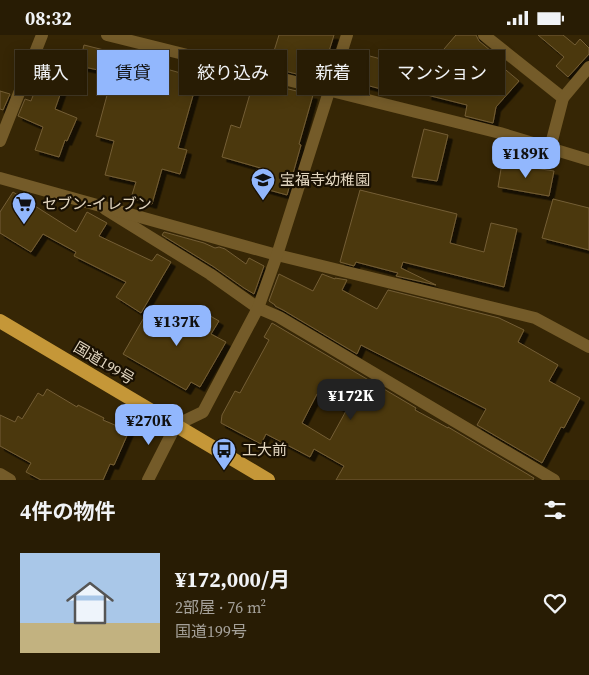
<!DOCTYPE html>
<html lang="ja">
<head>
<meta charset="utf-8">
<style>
  :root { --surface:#281c04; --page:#30250e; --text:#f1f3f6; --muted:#a5a19a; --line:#443a26; --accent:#92b7fd }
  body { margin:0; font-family:"Source Serif 4","Noto Sans JP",serif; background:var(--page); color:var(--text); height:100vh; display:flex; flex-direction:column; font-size:19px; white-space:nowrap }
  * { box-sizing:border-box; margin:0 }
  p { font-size:16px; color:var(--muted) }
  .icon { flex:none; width:28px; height:28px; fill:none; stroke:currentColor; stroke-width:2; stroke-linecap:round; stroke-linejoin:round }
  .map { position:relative; height:445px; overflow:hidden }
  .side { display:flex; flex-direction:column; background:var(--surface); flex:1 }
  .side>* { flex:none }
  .hud { position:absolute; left:15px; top:15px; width:560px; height:45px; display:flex; gap:10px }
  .price { position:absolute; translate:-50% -42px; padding:0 11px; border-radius:10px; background:var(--accent); color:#111; font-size:16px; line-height:32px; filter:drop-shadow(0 1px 2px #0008) }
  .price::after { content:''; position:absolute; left:50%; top:30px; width:15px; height:11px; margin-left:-8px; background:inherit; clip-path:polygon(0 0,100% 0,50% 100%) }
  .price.current { background:#222; color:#fff }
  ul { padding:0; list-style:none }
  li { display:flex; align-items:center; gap:15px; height:125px; padding:0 20px }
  li span { display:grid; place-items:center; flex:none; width:140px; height:100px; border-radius:0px; color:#555 }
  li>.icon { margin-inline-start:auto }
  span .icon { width:60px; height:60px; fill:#fffc; stroke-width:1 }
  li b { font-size:21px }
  h2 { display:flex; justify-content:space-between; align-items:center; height:60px; padding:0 20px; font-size:21px }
  .tag { padding:0 18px; border-radius:0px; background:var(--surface); box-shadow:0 2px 12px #0003,0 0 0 1px var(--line); font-size:18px; line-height:45px }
  .tag.current { background:var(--accent); color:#111 }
  .status { display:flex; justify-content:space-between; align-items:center; height:35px; padding:0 25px; background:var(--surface); direction:ltr }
  .status svg { height:14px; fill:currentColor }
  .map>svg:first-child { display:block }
  .building { fill:#4b370d; stroke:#745e35; fill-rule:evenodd; filter:url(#shadow) }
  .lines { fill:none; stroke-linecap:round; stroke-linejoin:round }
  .service { stroke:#745b29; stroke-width:12 }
  .minor { stroke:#745b29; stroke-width:12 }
  .trunk { stroke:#c59738; stroke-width:14 }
  .labels { text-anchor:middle; stroke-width:4.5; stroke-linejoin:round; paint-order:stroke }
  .poi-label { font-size:15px; fill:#e2d6c0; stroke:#191002; text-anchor:start }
  .street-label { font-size:15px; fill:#e2d6c0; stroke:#191002 }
</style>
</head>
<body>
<div class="status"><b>08:32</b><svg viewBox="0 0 49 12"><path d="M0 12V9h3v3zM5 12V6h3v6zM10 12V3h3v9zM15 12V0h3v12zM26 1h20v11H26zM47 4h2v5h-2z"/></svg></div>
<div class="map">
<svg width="589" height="445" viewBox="0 0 589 445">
  <defs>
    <filter id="shadow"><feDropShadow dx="4.5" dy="4.5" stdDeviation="0" flood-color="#0009"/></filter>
  </defs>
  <rect width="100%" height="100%" fill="#362605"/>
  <g class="building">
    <path d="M279,0h55l-14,45 -51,-13z"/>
    <path d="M456,0h20l3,6 12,10 -3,4 31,26 -23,26 -3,16 -28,-7 2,-11 -40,-10 9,-39h2z"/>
    <path d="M538,0h25l12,10 5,-6 9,9v6l-21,23 -12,-11 8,-9z"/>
    <path d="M84,10l80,20 -1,3 35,10 -20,70 9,2 -7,24 -18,-5 -10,35 -21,-6 5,-16 -31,-7 9,-34 -18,-5 17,-63 -34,-7z"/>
    <path d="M366,20l26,7 -7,28 -27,-7z"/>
    <path d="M44,32l23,8 -12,34 22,9 -10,23 -2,-1 -6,17 -24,-7 8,-23 -25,-11 7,-17 6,2z"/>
    <path d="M264,48l49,12 -14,49 2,1 -14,50 -29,-8 6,-18 -42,-12 9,-32 9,3 12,-41 10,3z"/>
    <path d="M0,56l10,3 -7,16 -3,-1z"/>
    <path d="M424,94l24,6 -11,46 -25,-4z"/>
    <path d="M502,128l52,8 -5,25 -51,-9z"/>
    <path d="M360,155l97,24 -7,29 34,9 7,-29 26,6 -13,58 -101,-25 -2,6 35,17 -40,-9 2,-3 -42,-11 -2,4 -14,-4z"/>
    <path d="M13,157l63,40 11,-20 20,11 -8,13 53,25 5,-7 14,8 -30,51 -25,-16 10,-15 -52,-26 2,-4 -33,-18 -12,18 -31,-19v-21z"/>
    <path d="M553,164l36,9v42l-47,-12z"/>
    <path d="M164,197l40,11 11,5 4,-1 6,2 21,15 3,-6 15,8 -10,28 -10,-6 -30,-21 -52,-32z"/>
    <path d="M279,239l34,17 9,-17 13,5v-1l12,2 -5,10 35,19 11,-19 111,28 25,12 -6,12 40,23 -9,16 31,17 -16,30 -3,-1 -19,36 -65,-38 9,-16 -125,-64 -4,9 -74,-44 -8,-4v-1l-6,-4z"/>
    <path d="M150,272l29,16 3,-6 8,5 8,-13 21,12 -8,13 15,8 -26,45 -9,-5 -5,8 -63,-36z"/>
    <path d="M272,288l144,85 -1,2 33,18v-1l86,51 -1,2h-197l8,-14 -30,-17 -4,8 -44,-23 -5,10 -40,-21 1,-8 13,-24 5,2 29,-53 -5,-3zM317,359l29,17 -16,29 -28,-17z"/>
    <path d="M47,354l30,18 1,-2 26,13 -1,2 26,11 -15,34 -4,-1 -7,16h-62l-15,-8 5,-9 -31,-17v-31l15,7 3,-6 4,3 16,-26 5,3z"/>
  </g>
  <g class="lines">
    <g class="service">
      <path d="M484,0l79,63"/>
      <path d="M550,113l13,-50 26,-31"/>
      <path d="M105,174l105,65 48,34"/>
    </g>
    <g class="minor">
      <path d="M107,0l393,98 89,27"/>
      <path d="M0,106l42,-106"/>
      <path d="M0,143l277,77 258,63 54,29"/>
      <path d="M258,273l21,9 275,163"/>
      <path d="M0,439l10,6"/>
      <path d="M148,445l28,-55 27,-13 55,-104 19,-53 70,-220"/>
    </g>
    <path class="trunk" d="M0,286l268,159"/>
  </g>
  <defs>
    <symbol id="school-pin" viewBox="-11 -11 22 30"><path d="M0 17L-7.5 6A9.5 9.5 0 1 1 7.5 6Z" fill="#92b7fd" stroke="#191002"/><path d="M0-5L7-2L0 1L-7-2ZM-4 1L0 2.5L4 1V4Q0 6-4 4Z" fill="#111"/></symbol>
    <symbol id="supermarket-pin" viewBox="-11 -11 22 30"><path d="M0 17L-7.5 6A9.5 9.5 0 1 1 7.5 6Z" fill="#92b7fd" stroke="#191002"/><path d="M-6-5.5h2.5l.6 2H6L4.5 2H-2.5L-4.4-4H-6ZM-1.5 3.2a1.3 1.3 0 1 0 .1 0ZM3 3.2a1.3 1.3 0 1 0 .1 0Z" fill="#111"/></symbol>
    <symbol id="bus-pin" viewBox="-11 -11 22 30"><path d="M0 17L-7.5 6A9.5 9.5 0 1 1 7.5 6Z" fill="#92b7fd" stroke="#191002"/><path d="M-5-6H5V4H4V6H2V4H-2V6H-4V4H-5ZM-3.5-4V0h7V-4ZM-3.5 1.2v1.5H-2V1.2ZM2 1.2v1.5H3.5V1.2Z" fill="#111"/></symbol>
  </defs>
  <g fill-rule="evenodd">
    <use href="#school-pin" x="249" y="131" width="28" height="38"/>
    <use href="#supermarket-pin" x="10" y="155" width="28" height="38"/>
    <use href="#bus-pin" x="210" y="401" width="28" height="38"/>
  </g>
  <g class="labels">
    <g class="poi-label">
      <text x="280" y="150">宝福寺幼稚園</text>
      <text x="42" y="174">セブン-イレブン</text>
      <text x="242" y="420">工大前</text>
    </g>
    <g class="street-label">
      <text transform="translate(104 328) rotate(31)" y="5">国道199号</text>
    </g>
  </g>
</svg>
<b class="price" style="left:526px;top:144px">¥189K</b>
<b class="price" style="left:177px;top:312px">¥137K</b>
<b class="price current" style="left:351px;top:386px">¥172K</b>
<b class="price" style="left:149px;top:411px">¥270K</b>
<div class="hud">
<a class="tag">購入</a>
<a class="tag current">賃貸</a>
<a class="tag">絞り込み</a>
<a class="tag">新着</a>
<a class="tag">マンション</a>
</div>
</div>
<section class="side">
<h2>4件の物件<svg class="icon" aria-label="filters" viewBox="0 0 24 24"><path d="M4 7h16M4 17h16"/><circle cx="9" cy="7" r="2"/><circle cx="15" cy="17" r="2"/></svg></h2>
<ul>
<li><span style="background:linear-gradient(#a9c7e8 70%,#c2b280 0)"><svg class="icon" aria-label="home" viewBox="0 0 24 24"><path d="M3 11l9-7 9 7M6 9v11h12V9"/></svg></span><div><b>¥172,000/月</b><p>2部屋 · 76 m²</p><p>国道199号</p></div><svg class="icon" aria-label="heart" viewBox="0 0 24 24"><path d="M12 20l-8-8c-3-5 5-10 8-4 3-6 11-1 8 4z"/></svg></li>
</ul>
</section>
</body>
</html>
